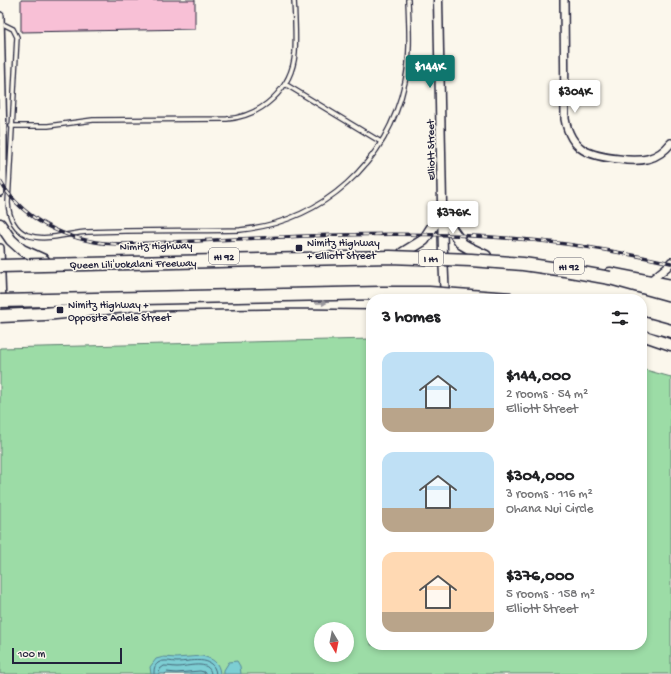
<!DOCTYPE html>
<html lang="en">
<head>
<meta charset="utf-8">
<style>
  :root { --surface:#fff; --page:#f6f6f6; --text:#202124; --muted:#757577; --accent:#0f766e }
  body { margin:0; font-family:"Gochi Hand",sans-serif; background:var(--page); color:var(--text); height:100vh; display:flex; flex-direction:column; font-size:15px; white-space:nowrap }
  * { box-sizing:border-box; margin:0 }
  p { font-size:13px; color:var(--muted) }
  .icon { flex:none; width:22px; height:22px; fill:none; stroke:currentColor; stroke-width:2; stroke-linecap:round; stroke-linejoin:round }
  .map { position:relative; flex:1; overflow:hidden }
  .panel { position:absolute; left:366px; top:294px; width:281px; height:356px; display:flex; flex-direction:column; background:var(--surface); border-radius:16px; box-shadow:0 2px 6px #0003 }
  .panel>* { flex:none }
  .needle { width:26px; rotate:170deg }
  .controls { position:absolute; left:314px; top:622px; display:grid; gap:8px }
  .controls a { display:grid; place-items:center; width:40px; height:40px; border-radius:50%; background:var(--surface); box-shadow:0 2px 6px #0003; font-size:20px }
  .scale { position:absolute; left:12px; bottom:10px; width:110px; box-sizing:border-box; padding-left:4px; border:2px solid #22223b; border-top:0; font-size:11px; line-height:14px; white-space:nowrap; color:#22223b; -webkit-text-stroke:3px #fbf7ec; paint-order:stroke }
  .price { position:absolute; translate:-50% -34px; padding:0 9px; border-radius:4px; background:#fff; color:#222; font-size:13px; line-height:26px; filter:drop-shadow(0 1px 2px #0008) }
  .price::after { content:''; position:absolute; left:50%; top:24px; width:12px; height:9px; margin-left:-6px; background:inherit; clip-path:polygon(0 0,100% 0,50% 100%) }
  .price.current { background:var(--accent); color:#fff }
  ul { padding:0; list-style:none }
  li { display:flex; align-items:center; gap:12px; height:100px; padding:0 16px }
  li span { display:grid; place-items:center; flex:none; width:112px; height:80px; border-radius:12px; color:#555 }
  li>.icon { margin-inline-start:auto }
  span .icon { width:48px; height:48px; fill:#fffc; stroke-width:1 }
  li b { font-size:17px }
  h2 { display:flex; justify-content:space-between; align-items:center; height:48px; padding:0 16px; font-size:17px }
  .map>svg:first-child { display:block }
  .green { fill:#9cdca6; stroke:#5f7f70; fill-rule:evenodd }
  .water { fill:#7dced3; stroke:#598996 }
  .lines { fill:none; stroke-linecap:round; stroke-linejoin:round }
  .shore { stroke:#466778; stroke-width:1 }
  .building { fill:#f8c0d6; stroke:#22223b }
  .service-casing { stroke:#22223b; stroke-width:6 }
  .minor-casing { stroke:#22223b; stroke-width:10 }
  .tertiary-casing { stroke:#22223b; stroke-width:11 }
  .primary-casing { stroke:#22223b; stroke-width:13 }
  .motorway-casing { stroke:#22223b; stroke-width:15 }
  .service { stroke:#fbf7ec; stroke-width:3.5 }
  .minor { stroke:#fbf7ec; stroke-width:7 }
  .tertiary { stroke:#fbf7ec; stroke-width:8 }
  .primary { stroke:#fbf7ec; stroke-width:10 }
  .motorway { stroke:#fbf7ec; stroke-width:12 }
  .rail-casing { stroke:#22223b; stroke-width:3.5 }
  .rail { stroke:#fbf7ec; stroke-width:2; stroke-dasharray:6; stroke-linecap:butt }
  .motorway-bridge-casing { stroke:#22223b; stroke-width:15; stroke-linecap:butt }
  .motorway-bridge { stroke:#fbf7ec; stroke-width:12 }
  .oneway { fill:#99979c }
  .poi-dot { fill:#22223b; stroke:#fbf7ec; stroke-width:1.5 }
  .labels { text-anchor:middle; stroke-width:3; stroke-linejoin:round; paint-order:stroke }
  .shield { fill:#fbf7ec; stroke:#636270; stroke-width:1 }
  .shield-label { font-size:10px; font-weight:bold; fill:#22223b }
  .street-label { font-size:11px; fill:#22223b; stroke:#fbf7ec }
  .poi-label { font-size:11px; fill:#22223b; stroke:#fbf7ec; text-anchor:start }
</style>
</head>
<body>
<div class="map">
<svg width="671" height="674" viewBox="0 0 671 674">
  <rect width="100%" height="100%" fill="#fbf7ec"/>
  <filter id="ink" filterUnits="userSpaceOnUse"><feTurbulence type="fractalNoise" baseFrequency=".025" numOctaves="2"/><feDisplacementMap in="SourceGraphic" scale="8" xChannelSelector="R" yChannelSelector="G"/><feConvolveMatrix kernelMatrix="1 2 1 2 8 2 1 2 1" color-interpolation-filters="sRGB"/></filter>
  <g filter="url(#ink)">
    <path class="green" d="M371,339v306h271v-276l29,8v297h-671v-326zM321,629h26v26h-26z"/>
    <g class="water">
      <path d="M202,656c11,3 17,6 18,18h-69l-1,-7 6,-8 8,-2 12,1z"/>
      <path d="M237,661l3,5 1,8h-17v-4l5,-8z"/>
    </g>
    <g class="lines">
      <g class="shore">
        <path d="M154,674c0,-5 0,-8 4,-11 6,-4 13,-1 19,-1 13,0 37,-8 39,12"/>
        <path d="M159,674l1,-5 4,-3c5,0 9,1 13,1 10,0 33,-8 34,7"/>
        <path d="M165,674l2,-2 9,1 24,-2 4,1 1,2"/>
      </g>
    </g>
    <path class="building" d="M21,0h174v29l-174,3z"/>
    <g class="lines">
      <defs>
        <g id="service">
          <path d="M5,25l8,4 4,8 -9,166c1,14 6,26 19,32 19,7 41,-2 61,-3 50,-2 101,-1 152,-2 83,-9 147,-66 165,-148 6,-27 4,-55 3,-82"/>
          <path d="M285,84l96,58"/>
          <path d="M11,126h37l45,-6 134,-1c35,-3 65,-30 68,-66 1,-17 0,-36 -1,-53"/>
        </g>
        <g id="minor">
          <path d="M564,0l1,119c6,32 25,37 54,40 21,3 38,2 52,-16"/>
          <path d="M0,16l3,121v49l-3,6"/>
          <path d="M0,248l2,55"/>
          <path d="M650,281l17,-14 4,-5"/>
        </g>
        <path id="tertiary" d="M438,0l5,255 2,44"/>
        <g id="primary">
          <path d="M0,224l11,16 11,10 22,10"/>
          <path d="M403,253l21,-13 9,-14 9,-10 20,28 7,4 17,8"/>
          <path d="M610,273l61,12"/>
          <path d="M118,306l177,-3 76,1"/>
          <path d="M0,307l72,-1"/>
          <path d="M642,335l29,10"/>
        </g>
        <g id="motorway">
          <path d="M610,278l61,17"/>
          <path d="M642,323l29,8"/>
        </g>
      </defs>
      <use href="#service" class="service-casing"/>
      <use href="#minor" class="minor-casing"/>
      <use href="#tertiary" class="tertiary-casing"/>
      <use href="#primary" class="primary-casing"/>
      <use href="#motorway" class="motorway-casing"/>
      <use href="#service" class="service"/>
      <use href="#minor" class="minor"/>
      <use href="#tertiary" class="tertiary"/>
      <use href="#primary" class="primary"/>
      <use href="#motorway" class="motorway"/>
      <defs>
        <path id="rail" d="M0,181c26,44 77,64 126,63 131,-5 262,-16 393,-5 51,4 102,13 152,24"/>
      </defs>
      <use href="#rail" class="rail-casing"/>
      <use href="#rail" class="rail"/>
      <defs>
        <g id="motorway-bridge">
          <path d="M0,266l390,-9 81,3 52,4 42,6 45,8"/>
          <path d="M0,301l380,-8h49l82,6"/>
          <path d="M0,316l45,-2 81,-8"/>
        </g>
      </defs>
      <use href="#motorway-bridge" class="motorway-bridge-casing"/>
      <use href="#motorway-bridge" class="motorway-bridge"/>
    </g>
    <defs><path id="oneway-solid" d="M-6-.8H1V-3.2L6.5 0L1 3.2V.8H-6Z"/></defs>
    <use class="oneway" href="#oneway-solid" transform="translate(321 303) rotate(1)"/>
  </g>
  <g class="poi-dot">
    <rect x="295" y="244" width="8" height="8" rx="2"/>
    <rect x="56" y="306" width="8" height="8" rx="2"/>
  </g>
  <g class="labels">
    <g class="shield">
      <rect x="209" y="248" width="30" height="16" rx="3"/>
      <rect x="419" y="250" width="24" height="16" rx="3"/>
      <rect x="554" y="258" width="30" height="16" rx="3"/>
    </g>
    <g class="shield-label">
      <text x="224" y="260">HI 92</text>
      <text x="431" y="262">I H1</text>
      <text x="569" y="270">HI 92</text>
    </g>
    <g class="street-label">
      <text transform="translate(430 150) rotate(-91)" y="4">Elliott Street</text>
      <text transform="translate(156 245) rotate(-1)" y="4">Nimitz Highway</text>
      <text transform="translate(133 263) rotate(-1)" y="4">Queen Liliʻuokalani Freeway</text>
    </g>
    <g class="poi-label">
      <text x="307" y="246">Nimitz Highway<tspan x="307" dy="13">+ Elliott Street</tspan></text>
      <text x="68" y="308">Nimitz Highway +<tspan x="68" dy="13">Opposite Aolele Street</tspan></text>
    </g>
  </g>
</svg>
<div class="controls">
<a><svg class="needle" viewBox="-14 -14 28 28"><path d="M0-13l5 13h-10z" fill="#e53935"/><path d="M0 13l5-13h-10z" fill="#757577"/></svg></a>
</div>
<div class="scale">100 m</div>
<b class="price current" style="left:430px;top:89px">$144K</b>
<b class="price" style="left:575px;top:114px">$304K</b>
<b class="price" style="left:453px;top:235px">$376K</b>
<section class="panel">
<h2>3 homes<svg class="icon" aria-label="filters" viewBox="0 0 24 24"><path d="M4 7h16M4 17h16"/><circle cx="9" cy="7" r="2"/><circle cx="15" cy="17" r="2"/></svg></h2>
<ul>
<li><span style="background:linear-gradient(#bfe0f5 70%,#b9a48a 0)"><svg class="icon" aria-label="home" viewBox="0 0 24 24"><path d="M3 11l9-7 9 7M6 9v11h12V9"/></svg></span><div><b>$144,000</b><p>2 rooms · 54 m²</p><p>Elliott Street</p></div></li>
<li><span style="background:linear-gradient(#bfe0f5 70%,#b9a48a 0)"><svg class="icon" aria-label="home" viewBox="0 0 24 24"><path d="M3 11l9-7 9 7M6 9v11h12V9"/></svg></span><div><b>$304,000</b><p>3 rooms · 116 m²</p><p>Ohana Nui Circle</p></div></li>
<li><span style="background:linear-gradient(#ffd9b3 75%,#b9a48a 0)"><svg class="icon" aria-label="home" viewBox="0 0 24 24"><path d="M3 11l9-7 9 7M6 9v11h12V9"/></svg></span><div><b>$376,000</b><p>5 rooms · 158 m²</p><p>Elliott Street</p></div></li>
</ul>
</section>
</div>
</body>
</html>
